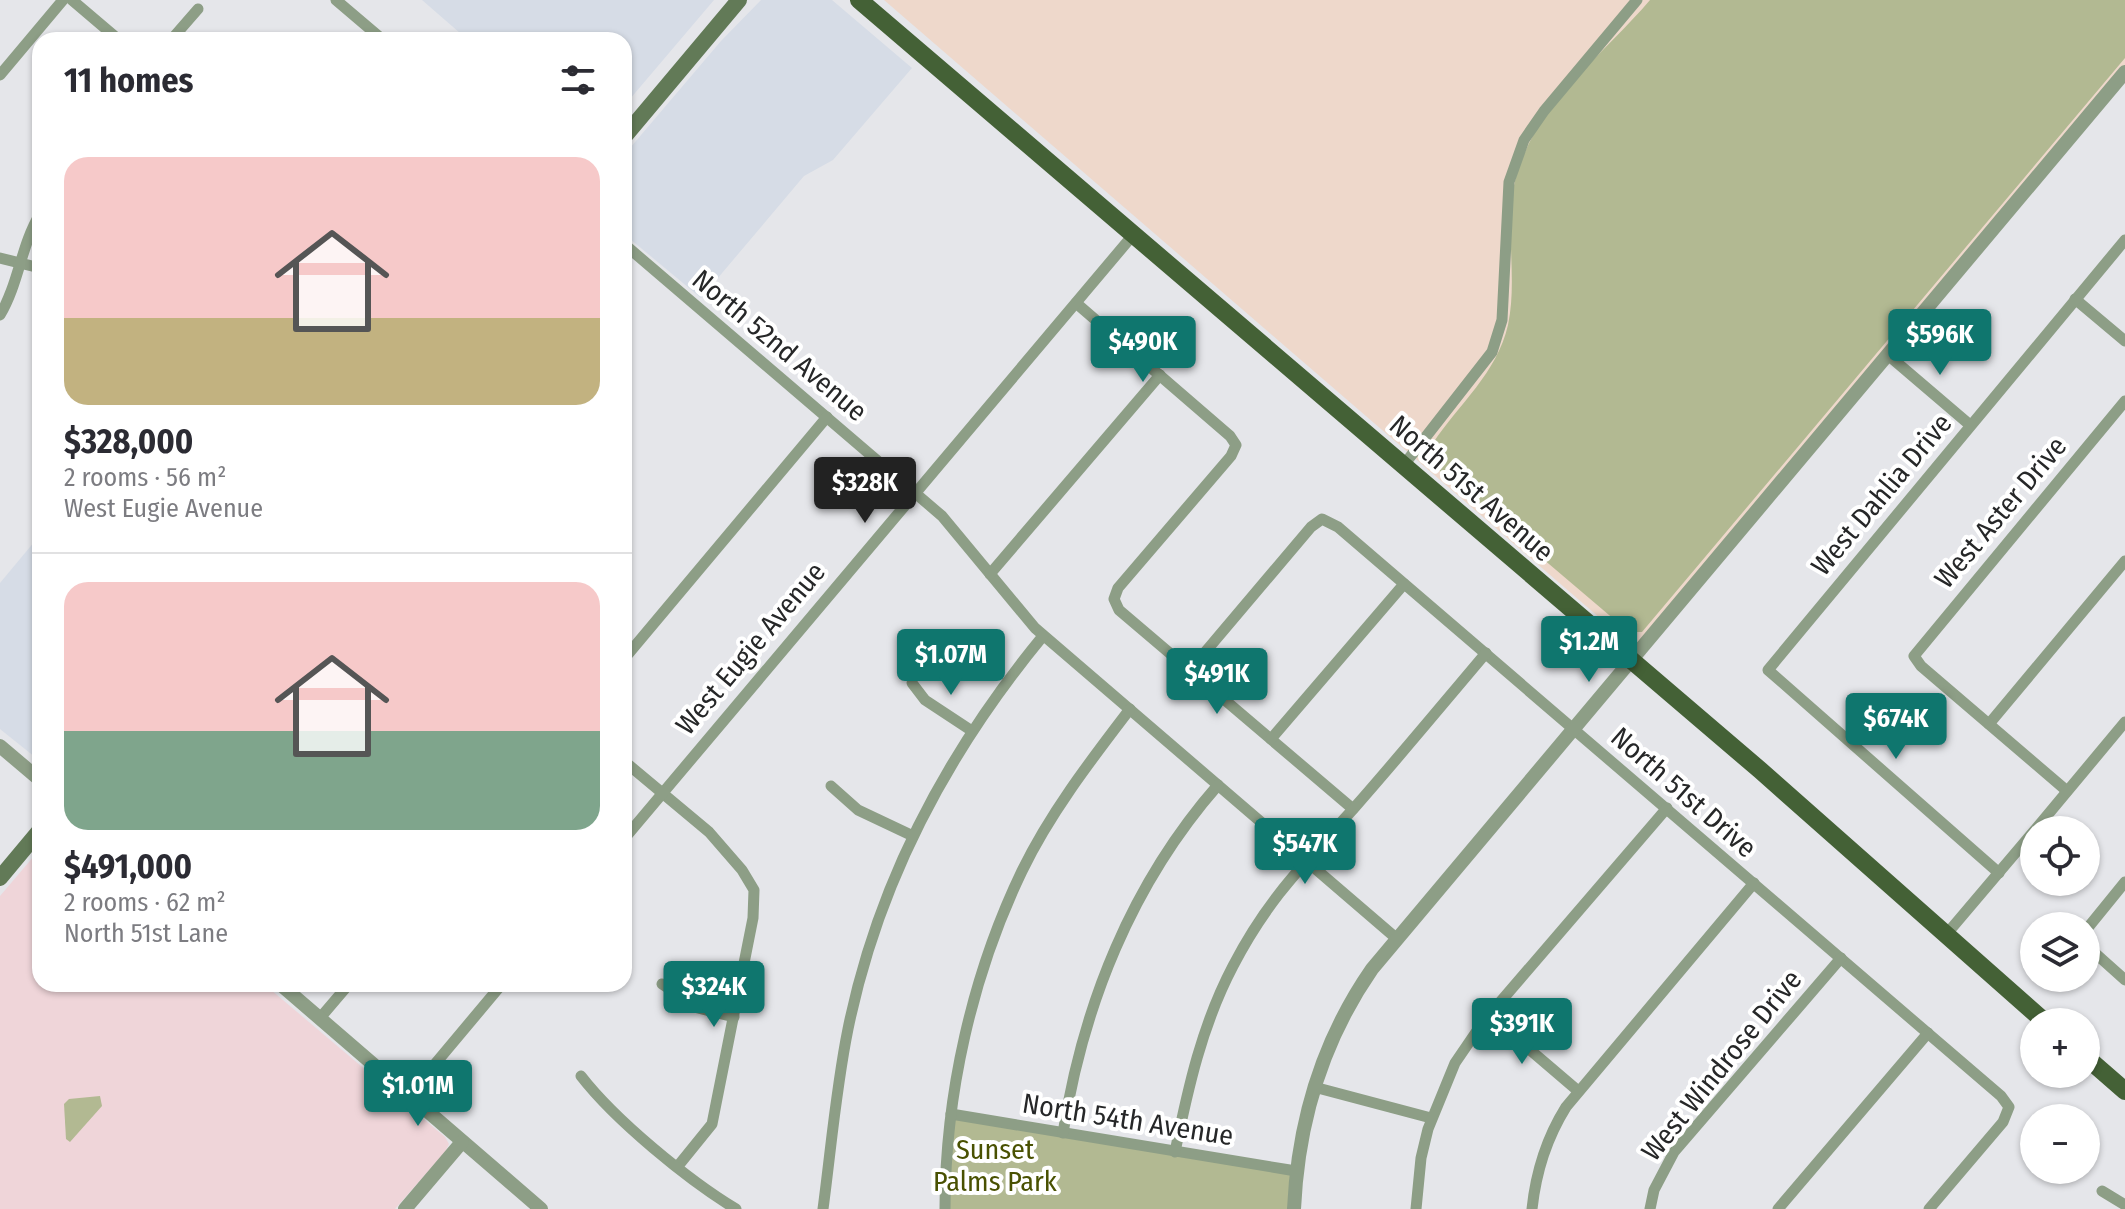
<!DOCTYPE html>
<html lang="en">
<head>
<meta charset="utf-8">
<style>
  :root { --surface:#fff; --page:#f7f7f7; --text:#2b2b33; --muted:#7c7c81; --line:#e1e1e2; --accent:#0f766e }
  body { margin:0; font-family:"Fira Sans Condensed",sans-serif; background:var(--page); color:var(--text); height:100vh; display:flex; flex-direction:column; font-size:30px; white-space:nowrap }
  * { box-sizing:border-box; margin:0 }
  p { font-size:26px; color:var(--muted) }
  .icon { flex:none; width:44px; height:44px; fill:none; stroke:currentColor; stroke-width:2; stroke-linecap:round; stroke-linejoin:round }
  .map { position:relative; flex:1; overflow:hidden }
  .drawer { position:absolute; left:32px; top:32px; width:600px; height:960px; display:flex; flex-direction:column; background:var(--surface); border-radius:24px; box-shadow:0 2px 6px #0004 }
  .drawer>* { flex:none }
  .controls { position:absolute; left:2020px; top:816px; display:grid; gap:16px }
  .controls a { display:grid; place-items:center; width:80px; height:80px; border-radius:50%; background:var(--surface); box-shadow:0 2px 6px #0004; font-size:40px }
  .price { position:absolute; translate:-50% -68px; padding:0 18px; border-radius:8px; background:var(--accent); color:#fff; font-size:26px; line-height:52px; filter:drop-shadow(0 2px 4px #0008) }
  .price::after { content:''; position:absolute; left:50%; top:48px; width:24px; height:18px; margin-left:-12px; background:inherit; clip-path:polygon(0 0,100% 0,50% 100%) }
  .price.active { background:#222; color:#fff }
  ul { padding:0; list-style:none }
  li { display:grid; align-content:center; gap:16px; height:424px; padding:0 32px }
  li+li { border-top:2px solid var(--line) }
  li span { display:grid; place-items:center; height:248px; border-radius:24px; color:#555 }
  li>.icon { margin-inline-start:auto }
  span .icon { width:144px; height:144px; fill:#fffc; stroke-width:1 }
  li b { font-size:34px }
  h2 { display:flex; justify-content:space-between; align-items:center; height:96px; padding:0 32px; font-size:34px }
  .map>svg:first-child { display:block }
  .built { fill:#d6dce6 }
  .education { fill:#eed8cb }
  .medical { fill:#efd5d9 }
  .green { fill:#b2b992 }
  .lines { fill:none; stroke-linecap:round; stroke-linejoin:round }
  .minor { stroke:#8d9e86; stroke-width:11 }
  .tertiary { stroke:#8d9e86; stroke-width:14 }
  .secondary { stroke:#627a57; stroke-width:16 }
  .primary { stroke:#446136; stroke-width:18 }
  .labels { text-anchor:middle; stroke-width:8; stroke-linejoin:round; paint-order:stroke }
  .street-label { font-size:28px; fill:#262728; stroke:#fff }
  .park-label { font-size:28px; fill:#495102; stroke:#fff }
</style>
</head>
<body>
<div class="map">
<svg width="2125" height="1209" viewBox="0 0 2125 1209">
  <rect width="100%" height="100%" fill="#e5e6ea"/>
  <g class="built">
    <path d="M422,0h292l-90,106v-66h-156z"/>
    <path d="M761,0h71l80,68 -79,92 -29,16 -103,122 -77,-64v-79l97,-114z"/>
    <path d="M40,535v226l-40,-32v-146z"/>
  </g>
  <path class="education" d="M884,0h1241v68l-488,582z"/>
  <path class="medical" d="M40,849v135h224l181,153 4,7 -4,8 -50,57h-395v-313z"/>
  <g class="green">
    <path d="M1650,0h475v58l-483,574h-13l-194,-165 -4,-10 2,-14c26,-39 64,-70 75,-118 11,-52 -7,-107 11,-158 24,-69 85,-113 131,-167z"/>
    <path d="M100,1096l2,10 -32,36 -4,-3 -2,-35 5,-5z"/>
    <path d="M951,1114l345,57 -2,38h-349z"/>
  </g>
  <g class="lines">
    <g class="minor">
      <path d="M72,0l47,40"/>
      <path d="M336,0l47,40"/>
      <path d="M171,40l27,-31"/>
      <path d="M0,75l63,-75"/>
      <path d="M624,244l318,272 93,112 361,310"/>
      <path d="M0,258l40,10"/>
      <path d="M2075,299l50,42"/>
      <path d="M1076,303l154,133 6,9 -5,11 -113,132 -4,11 5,11 234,199"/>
      <path d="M0,315c19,-32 21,-70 40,-101"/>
      <path d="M1888,355l82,70"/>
      <path d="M1403,466l89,-114 10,-32 7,-138 15,-42 20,-29 93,-111"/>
      <path d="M990,574l170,-199"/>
      <path d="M624,659l203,-242"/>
      <path d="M1190,670l121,-143 11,-8 16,8 663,569 8,11 -6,15 -74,87"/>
      <path d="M912,683l13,17 47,31"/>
      <path d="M1989,724l136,-163"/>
      <path d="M1271,739l133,-155"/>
      <path d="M624,761l85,71 33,38 12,20 -1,28 -41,206 -34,42"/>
      <path d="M831,786l27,24 55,26"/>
      <path d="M2067,791l-146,-125 -7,-10 211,-255"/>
      <path d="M2035,830l90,-108"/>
      <path d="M624,839l509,-604"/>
      <path d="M1999,873l-231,-203 357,-430"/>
      <path d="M2086,930l39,-48"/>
      <path d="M1945,936l89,-105"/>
      <path d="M2086,945l39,35"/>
      <path d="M662,984l36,24 36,9"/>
      <path d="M1489,1015l88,75"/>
      <path d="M320,1018l29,-34"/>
      <path d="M581,1076c34,44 107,104 155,133"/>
      <path d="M1314,1087l117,31"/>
      <path d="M409,1095l93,-111"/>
      <path d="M951,1114l345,57"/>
      <path d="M1063,1133c20,-128 69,-250 155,-348"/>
      <path d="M1175,1152c13,-64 27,-127 58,-186 35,-68 73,-104 122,-159 44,-50 87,-102 131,-154"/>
      <path d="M2102,1191l23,14"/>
      <path d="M823,1209c8,-60 13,-121 25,-180 30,-147 101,-279 195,-393"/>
      <path d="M945,1209c0,-114 27,-234 77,-338 28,-58 69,-111 108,-162"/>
      <path d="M1416,1209l5,-51 7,-29 27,-66 28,-41 184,-214"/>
      <path d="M1532,1209c4,-38 14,-70 34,-102l188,-224"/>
      <path d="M1650,1209l4,-19 20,-38 167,-194"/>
      <path d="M1778,1209l150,-176"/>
    </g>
    <g class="tertiary">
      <path d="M0,746l40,34"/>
      <path d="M280,984l261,225"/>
      <path d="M405,1209l57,-67"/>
      <path d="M1294,1209c4,-87 28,-168 78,-240l753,-897"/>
    </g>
    <g class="secondary">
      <path d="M624,137l115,-137"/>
      <path d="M0,878l40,-48"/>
    </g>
    <g class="primary">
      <path d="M859,0l901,770 285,252"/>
      <path d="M2086,1057l39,34"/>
    </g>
  </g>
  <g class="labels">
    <g class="street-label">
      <text transform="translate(780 345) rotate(40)" y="10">North 52nd Avenue</text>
      <text transform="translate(1472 488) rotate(41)" y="10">North 51st Avenue</text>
      <text transform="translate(1881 494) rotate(-50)" y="10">West Dahlia Drive</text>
      <text transform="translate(2000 512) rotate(-50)" y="10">West Aster Drive</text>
      <text transform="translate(750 648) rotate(-50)" y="10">West Eugie Avenue</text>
      <text transform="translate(1684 792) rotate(41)" y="10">North 51st Drive</text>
      <text transform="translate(1721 1065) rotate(-51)" y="10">West Windrose Drive</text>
      <text transform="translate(1128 1119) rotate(9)" y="10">North 54th Avenue</text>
    </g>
    <g class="park-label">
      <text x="995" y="1159">Sunset<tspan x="995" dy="32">Palms Park</tspan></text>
    </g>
  </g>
</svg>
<div class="controls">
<a><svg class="icon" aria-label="locate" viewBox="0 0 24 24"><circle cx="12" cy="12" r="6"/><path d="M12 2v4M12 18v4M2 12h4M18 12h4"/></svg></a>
<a><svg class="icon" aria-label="layers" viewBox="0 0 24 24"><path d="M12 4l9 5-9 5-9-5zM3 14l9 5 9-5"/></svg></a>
<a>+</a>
<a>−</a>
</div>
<b class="price" style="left:1940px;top:377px">$596K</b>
<b class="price" style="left:1143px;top:384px">$490K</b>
<b class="price active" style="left:865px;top:525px">$328K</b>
<b class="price" style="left:1589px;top:684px">$1.2M</b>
<b class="price" style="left:951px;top:697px">$1.07M</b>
<b class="price" style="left:1217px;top:716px">$491K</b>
<b class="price" style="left:1896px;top:761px">$674K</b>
<b class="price" style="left:1305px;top:886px">$547K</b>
<b class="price" style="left:714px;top:1029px">$324K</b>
<b class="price" style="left:1522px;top:1066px">$391K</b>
<b class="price" style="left:418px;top:1128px">$1.01M</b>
<section class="drawer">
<h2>11 homes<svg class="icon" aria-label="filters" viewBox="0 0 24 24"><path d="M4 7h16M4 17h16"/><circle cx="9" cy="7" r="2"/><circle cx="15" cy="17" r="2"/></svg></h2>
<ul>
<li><span style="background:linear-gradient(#f6c9c9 65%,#c2b280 0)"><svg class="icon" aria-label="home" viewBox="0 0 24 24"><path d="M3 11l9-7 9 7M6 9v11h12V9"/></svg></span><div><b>$328,000</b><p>2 rooms · 56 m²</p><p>West Eugie Avenue</p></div></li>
<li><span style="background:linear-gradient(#f6c9c9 60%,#7fa58c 0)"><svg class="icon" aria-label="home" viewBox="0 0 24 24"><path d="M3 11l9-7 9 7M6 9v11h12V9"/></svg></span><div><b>$491,000</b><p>2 rooms · 62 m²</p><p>North 51st Lane</p></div></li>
</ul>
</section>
</div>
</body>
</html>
